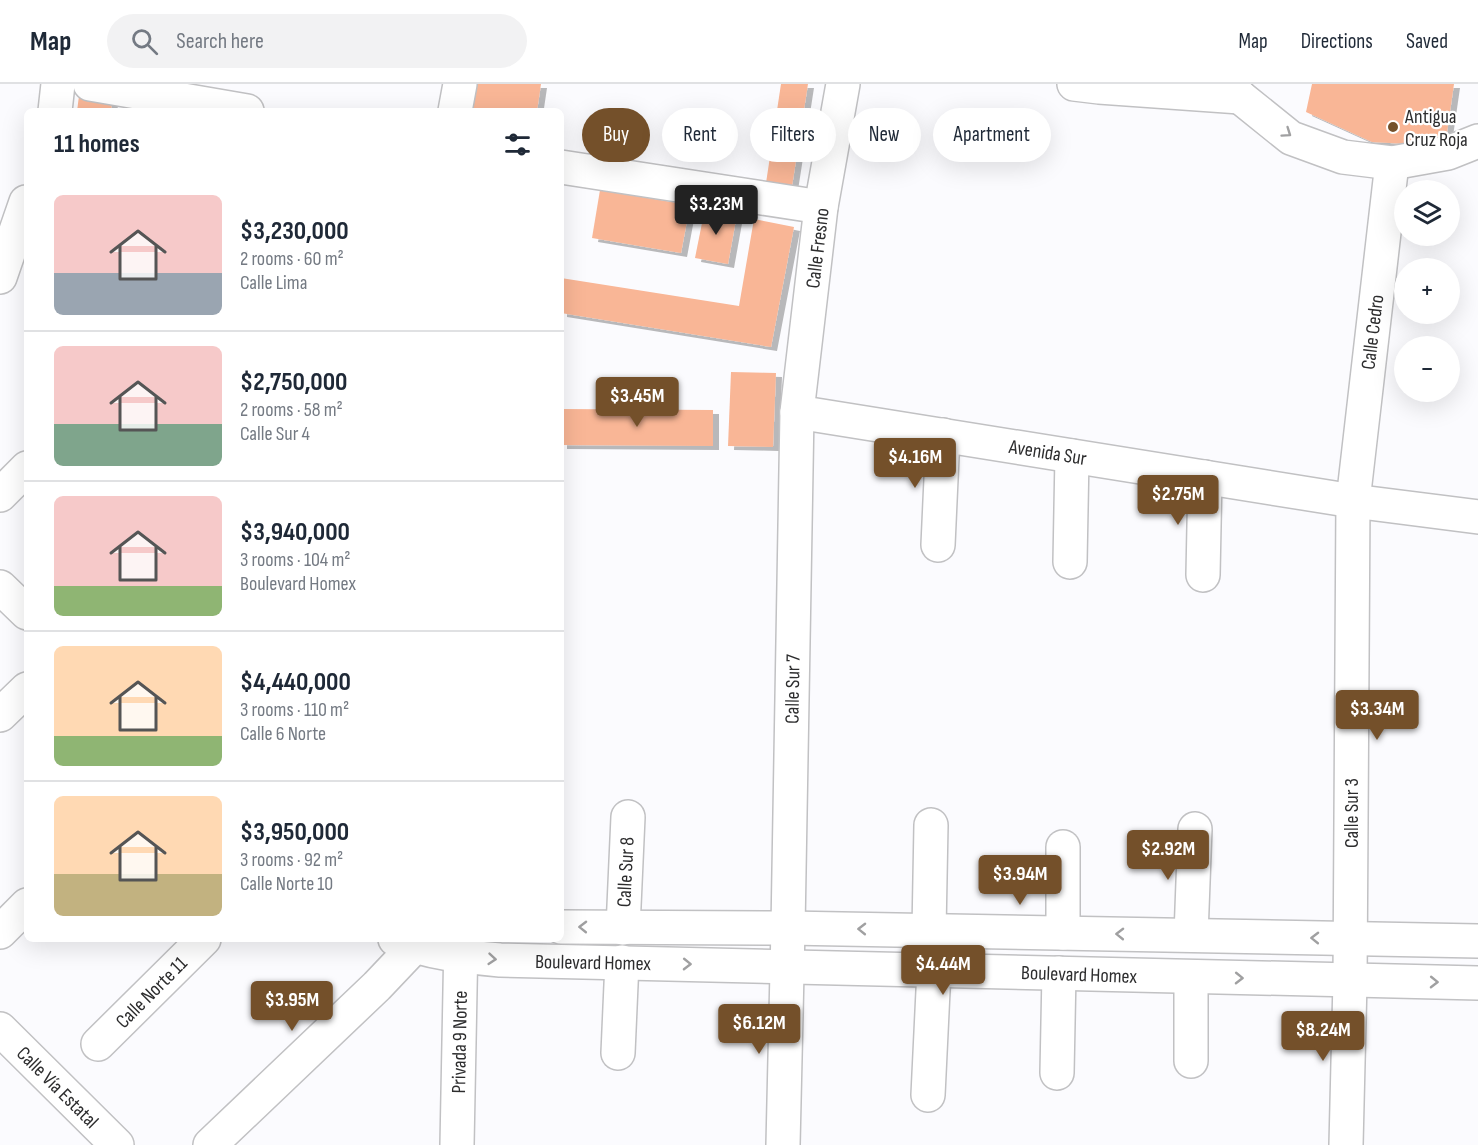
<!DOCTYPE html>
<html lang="en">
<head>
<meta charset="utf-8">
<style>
  :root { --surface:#fff; --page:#f2f2f3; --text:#1f2937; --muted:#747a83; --line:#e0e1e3; --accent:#74502a }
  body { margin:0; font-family:"Sofia Sans Condensed",sans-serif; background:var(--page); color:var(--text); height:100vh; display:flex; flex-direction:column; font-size:22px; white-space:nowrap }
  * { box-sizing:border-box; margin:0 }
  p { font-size:20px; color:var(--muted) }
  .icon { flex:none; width:33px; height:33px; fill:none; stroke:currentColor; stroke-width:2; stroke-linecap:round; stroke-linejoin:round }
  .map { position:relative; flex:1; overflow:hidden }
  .panel { position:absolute; left:24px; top:24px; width:540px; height:834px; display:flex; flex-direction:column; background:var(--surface); border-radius:9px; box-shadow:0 6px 24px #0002 }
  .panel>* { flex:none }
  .top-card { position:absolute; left:582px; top:24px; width:570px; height:54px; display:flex; gap:12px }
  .tools { position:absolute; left:1394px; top:96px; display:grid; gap:12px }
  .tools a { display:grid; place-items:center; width:66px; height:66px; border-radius:50%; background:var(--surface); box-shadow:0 6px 24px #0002; font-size:30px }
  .price { position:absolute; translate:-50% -51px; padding:0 14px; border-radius:6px; background:var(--accent); color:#fff; font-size:20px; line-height:39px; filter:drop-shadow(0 2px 3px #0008) }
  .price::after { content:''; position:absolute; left:50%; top:36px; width:18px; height:14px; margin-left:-9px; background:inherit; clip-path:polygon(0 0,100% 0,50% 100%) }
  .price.on { background:#222; color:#fff }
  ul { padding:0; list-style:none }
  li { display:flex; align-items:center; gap:18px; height:150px; padding:0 30px }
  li+li { border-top:2px solid var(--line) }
  li span { display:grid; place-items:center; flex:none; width:168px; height:120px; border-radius:9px; color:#555 }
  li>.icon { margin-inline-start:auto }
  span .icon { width:72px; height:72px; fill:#fffc; stroke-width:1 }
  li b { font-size:26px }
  h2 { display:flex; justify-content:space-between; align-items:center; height:72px; padding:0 30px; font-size:26px }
  .chip { padding:0 21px; border-radius:27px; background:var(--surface); box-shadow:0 6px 24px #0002; font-size:21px; line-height:54px }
  .chip.on { background:var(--accent); color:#fff }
  header { display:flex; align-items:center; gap:36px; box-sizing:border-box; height:84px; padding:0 30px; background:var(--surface); border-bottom:2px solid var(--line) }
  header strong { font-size:28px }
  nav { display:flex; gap:33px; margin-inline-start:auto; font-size:21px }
  .search { width:420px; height:54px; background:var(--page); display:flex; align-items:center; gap:15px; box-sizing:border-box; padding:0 21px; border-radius:33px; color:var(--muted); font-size:22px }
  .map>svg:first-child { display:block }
  .building { fill:#f9b696; filter:url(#shadow) }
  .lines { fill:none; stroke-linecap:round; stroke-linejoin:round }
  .minor-casing { stroke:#c1c1c3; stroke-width:36 }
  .minor { stroke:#fff; stroke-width:33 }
  .oneway { stroke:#a0a0a1 }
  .poi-dot { fill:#74502a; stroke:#fff; stroke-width:2 }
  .labels { text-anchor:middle; stroke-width:4.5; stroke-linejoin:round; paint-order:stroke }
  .poi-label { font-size:20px; fill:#2d2d2e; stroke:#fff; text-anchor:start }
  .street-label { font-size:20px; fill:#2d2d2e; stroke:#fff }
</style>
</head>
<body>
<header>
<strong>Map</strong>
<div class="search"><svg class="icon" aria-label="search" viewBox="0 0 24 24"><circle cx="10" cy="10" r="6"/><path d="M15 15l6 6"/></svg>Search here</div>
<nav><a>Map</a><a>Directions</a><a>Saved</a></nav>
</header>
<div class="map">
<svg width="1478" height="1061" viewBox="0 0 1478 1061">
  <defs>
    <filter id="shadow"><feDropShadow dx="6" dy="4" stdDeviation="0" flood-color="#0004"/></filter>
  </defs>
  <rect width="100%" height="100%" fill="#fbfbfe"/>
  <g class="building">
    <path d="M472,0h69l-4,27h-69z"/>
    <path d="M781,0h27l-16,102 -26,-3z"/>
    <path d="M1312,0h142l-9,62 -73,-4 -66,-30z"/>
    <path d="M79,12l33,5 -1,10h-34z"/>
    <path d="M600,106l90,15 -9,48 -89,-15z"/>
    <path d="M705,124l32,6 -9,50 -33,-6z"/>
    <path d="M754,135l40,8 -23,120 -210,-34v-35l178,28z"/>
    <path d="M731,288l45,1 -3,74 -45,-1z"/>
    <path d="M561,325l152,1v36l-152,-1z"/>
  </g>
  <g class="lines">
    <defs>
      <g id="minor">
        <path d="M90,0l157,27"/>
        <path d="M1074,0l25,3 141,10"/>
        <path d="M1240,13l51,41 52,19 49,6 56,-10 30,-12"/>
        <path d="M55,27l3,-27"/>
        <path d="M455,27l5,-27"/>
        <path d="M561,83l260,40"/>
        <path d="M0,193l26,-75"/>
        <path d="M797,328l556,89 125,16"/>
        <path d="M0,411l27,-27"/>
        <path d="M938,461l5,-110"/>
        <path d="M1070,478l2,-106"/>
        <path d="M1203,491l2,-98"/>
        <path d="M0,503l27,26"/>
        <path d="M0,631l27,-26"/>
        <path d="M561,843l227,1 690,13"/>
        <path d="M623,844l5,-111"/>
        <path d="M929,846l2,-105"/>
        <path d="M0,848l27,-27"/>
        <path d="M1063,849v-86"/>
        <path d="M1191,851l4,-106"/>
        <path d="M395,855c34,14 69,18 105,21l978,23"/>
        <path d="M0,945l117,116"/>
        <path d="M98,960l106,-105"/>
        <path d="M618,969l4,-91"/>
        <path d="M1191,977v-84"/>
        <path d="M1057,989l2,-100"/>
        <path d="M928,1011l6,-125"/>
        <path d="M210,1061l167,-159 37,-39 1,-8"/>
        <path d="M457,1061l4,-206"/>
        <path d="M783,1061l5,-217 9,-516 24,-205 22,-123"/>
        <path d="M1346,1061l4,-164 3,-480 39,-338"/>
      </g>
    </defs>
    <use href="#minor" class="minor-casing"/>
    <use href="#minor" class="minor"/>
  </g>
  <defs><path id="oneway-chevron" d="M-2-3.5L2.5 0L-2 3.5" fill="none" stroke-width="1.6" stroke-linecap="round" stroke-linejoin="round" transform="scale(1.5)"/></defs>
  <g class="oneway">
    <use href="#oneway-chevron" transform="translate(1287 49) rotate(35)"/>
    <use href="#oneway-chevron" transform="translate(583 843) rotate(-179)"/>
    <use href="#oneway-chevron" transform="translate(862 845) rotate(-179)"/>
    <use href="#oneway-chevron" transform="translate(1120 850) rotate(-179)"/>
    <use href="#oneway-chevron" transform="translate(1315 854) rotate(-179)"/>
    <use href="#oneway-chevron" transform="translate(492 875) rotate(5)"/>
    <use href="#oneway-chevron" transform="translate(687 880) rotate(1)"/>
    <use href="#oneway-chevron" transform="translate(1239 894) rotate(1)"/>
    <use href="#oneway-chevron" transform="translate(1434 898) rotate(1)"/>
  </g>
  <circle class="poi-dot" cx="1393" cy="43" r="6"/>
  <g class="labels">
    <g class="poi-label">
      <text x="1405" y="39">Antigua<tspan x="1405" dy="23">Cruz Roja</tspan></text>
    </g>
    <g class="street-label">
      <text transform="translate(817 164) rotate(-83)" y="7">Calle Fresno</text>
      <text transform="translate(1372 248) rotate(-83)" y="7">Calle Cedro</text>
      <text transform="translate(1048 368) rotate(9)" y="7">Avenida Sur</text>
      <text transform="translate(792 605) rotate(-89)" y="7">Calle Sur 7</text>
      <text transform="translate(1351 729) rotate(-90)" y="7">Calle Sur 3</text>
      <text transform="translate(625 788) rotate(-87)" y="7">Calle Sur 8</text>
      <text transform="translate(593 878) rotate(1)" y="7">Boulevard Homex</text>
      <text transform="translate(1079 890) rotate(2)" y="7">Boulevard Homex</text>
      <text transform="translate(151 908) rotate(-45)" y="7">Calle Norte 11</text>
      <text transform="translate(459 958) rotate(-89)" y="7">Privada 9 Norte</text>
      <text transform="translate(58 1003) rotate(45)" y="7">Calle Vía Estatal</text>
    </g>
  </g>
</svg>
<div class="tools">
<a><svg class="icon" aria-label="layers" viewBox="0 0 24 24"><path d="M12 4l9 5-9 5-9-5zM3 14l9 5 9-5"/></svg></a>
<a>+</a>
<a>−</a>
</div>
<b class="price on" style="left:716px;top:152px">$3.23M</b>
<b class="price" style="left:637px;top:344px">$3.45M</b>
<b class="price" style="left:915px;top:405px">$4.16M</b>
<b class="price" style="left:1178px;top:442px">$2.75M</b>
<b class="price" style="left:1377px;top:657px">$3.34M</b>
<b class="price" style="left:1168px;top:797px">$2.92M</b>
<b class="price" style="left:1020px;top:822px">$3.94M</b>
<b class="price" style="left:943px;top:912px">$4.44M</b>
<b class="price" style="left:292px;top:948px">$3.95M</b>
<b class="price" style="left:759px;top:971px">$6.12M</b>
<b class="price" style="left:1323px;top:978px">$8.24M</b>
<div class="top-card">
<a class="chip on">Buy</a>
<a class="chip">Rent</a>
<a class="chip">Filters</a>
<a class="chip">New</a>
<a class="chip">Apartment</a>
</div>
<section class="panel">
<h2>11 homes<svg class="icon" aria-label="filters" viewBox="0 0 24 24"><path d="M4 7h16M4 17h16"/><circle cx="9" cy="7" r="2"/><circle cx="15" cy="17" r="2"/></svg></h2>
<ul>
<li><span style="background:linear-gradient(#f6c9c9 65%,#9aa5b1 0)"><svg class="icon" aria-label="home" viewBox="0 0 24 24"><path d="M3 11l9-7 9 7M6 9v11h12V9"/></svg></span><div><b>$3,230,000</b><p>2 rooms · 60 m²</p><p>Calle Lima</p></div></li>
<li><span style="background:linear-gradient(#f6c9c9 65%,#7fa58c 0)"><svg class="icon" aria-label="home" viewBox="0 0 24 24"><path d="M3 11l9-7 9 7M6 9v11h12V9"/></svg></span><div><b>$2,750,000</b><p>2 rooms · 58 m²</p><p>Calle Sur 4</p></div></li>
<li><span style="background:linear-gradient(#f6c9c9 75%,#8fb573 0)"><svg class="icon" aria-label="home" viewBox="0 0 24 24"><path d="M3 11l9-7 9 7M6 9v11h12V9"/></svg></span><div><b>$3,940,000</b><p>3 rooms · 104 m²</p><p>Boulevard Homex</p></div></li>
<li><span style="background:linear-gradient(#ffd9b3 75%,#8fb573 0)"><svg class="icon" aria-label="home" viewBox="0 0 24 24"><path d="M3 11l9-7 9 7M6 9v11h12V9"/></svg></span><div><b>$4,440,000</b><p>3 rooms · 110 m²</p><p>Calle 6 Norte</p></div></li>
<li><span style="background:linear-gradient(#ffd9b3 65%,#c2b280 0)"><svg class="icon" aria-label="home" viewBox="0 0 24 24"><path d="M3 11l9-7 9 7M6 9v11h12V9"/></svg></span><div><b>$3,950,000</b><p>3 rooms · 92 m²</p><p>Calle Norte 10</p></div></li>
</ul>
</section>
</div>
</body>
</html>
